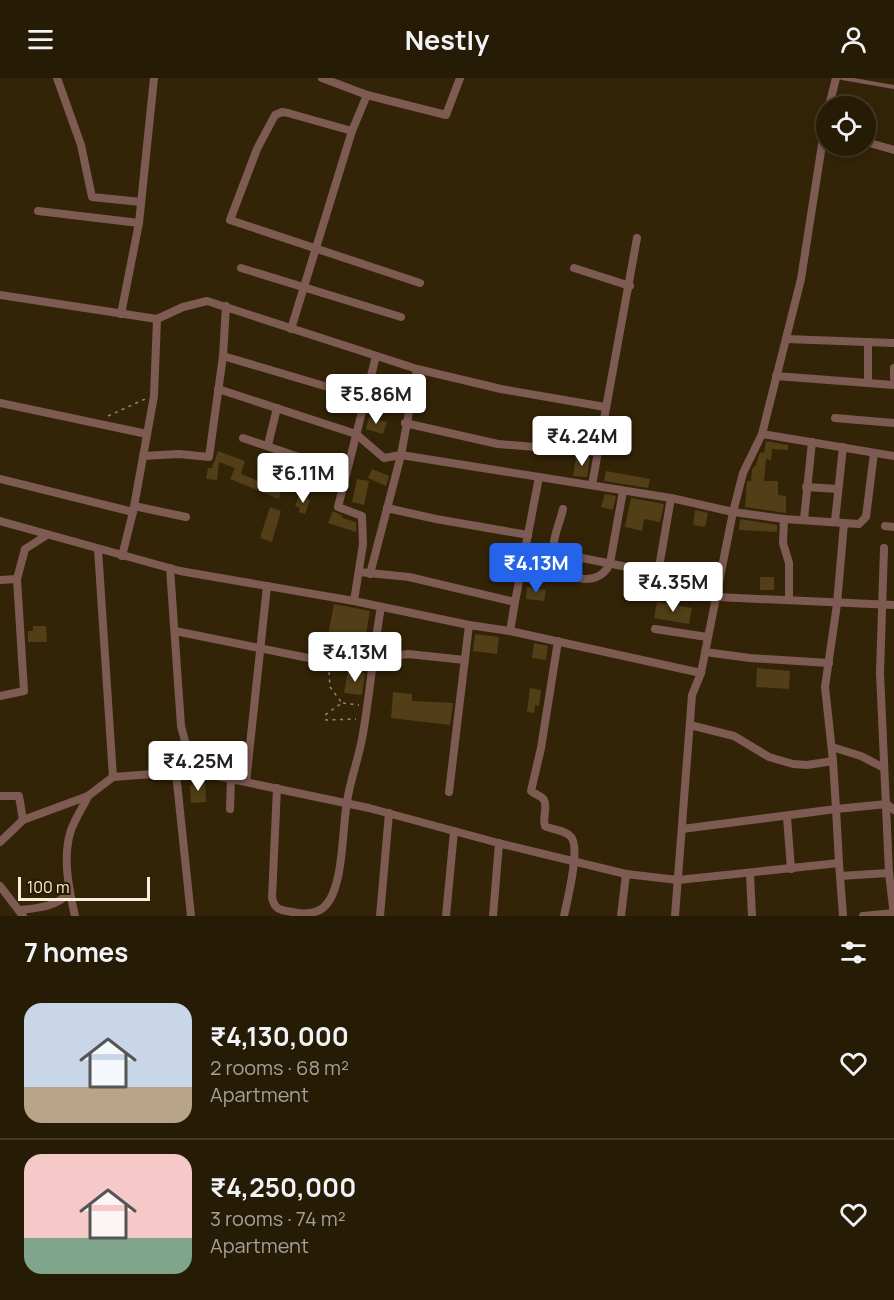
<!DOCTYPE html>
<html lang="en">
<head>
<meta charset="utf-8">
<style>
  :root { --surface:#261b05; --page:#322813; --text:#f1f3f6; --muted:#a4a19a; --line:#423927; --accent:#2563eb }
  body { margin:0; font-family:Manrope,sans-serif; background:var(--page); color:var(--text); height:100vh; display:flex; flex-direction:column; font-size:22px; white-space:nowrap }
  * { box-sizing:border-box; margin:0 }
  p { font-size:20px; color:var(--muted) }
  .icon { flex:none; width:33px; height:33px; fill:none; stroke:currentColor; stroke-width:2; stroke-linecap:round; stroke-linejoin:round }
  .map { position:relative; height:838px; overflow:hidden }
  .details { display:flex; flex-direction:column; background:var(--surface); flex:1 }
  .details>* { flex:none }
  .fabs { position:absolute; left:816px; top:18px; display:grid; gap:12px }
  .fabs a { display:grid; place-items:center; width:60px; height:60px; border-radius:50%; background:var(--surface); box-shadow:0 3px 9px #0003,0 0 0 2px var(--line); font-size:30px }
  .scale { position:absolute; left:18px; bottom:15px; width:132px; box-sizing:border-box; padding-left:6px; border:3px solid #f8efde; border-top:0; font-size:16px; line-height:21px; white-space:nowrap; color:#f8efde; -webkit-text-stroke:4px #291b00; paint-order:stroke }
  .price { position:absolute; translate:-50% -51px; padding:0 14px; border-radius:6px; background:#fff; color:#222; font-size:20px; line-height:39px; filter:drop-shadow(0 2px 3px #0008) }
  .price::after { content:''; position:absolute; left:50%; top:36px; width:18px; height:14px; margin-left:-9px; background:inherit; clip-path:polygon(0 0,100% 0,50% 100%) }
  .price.selected { background:var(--accent); color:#fff }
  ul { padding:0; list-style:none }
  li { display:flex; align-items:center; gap:18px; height:150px; padding:0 24px }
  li+li { border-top:2px solid var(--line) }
  li span { display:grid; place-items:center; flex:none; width:168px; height:120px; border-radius:18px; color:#555 }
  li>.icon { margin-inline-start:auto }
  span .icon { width:72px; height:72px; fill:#fffc; stroke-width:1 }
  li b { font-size:26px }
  h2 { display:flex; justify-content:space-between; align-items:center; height:72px; padding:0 24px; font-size:26px }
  header { display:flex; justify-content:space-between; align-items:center; height:78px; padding:0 24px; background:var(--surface); font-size:27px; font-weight:700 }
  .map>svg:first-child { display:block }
  .building { fill:#533f17 }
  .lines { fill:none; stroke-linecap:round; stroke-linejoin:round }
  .path { stroke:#93876f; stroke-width:1.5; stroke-dasharray:3 4.5; stroke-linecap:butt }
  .lane { stroke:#7d5b53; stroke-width:4 }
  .street { stroke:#7d5b53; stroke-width:8 }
</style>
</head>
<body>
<header><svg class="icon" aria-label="menu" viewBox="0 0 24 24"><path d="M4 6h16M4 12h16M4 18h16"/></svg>Nestly<svg class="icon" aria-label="person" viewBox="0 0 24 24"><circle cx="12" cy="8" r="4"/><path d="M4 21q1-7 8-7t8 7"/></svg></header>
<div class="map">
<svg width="894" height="838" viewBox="0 0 894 838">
  <rect width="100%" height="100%" fill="#332407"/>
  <g class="building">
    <path d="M369,339l18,5 -4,12 -17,-5z"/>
    <path d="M766,363l22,4v5l-16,-1 -1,11 -5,-1 -2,22h14v14l8,1v17l-41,-6 2,-26h4l1,-12 4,-4 4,-13 4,1z"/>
    <path d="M218,373l27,10 -4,13 30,12 4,-16 11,2 -7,27 -49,-20 5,-11 -16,-6 -2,18 -11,-1 2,-11h4z"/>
    <path d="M576,379l14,1 -3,19 -14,-1z"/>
    <path d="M372,391l17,7 -3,10 -18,-8z"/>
    <path d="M606,393l44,8 -2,9 -44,-7z"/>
    <path d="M357,401l12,2 -5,24 -12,-3z"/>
    <path d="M605,416l11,2 -3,14 -12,-3z"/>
    <path d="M299,418l11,4 -5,14 -6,-2 1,-4 -5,-2z"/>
    <path d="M631,420l33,6 -4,18 -16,-3 -2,12 -17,-4z"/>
    <path d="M270,429l11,4 -9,31 -12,-4z"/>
    <path d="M695,432l13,3 -3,14 -12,-2z"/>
    <path d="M333,433l10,5 -1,2 14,4v10l-28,-9z"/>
    <path d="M740,441l37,6v7l-38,-2z"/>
    <path d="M633,497l19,3 -3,13 -18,-4z"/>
    <rect x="760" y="499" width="14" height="13"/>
    <path d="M527,509l19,3 -2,11 -18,-2z"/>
    <path d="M657,524l35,6 -3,16 -35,-6z"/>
    <path d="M334,526l36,7 -8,46 -37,-6z"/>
    <path d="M33,548h13l1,16h-19v-11h5z"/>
    <path d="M475,556l24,3 -2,17 -24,-3z"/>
    <path d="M534,565l14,3 -2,14 -14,-2z"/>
    <path d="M757,590l33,3 -1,18 -33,-2z"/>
    <path d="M348,593l17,2 -3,22 -18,-2z"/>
    <path d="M530,610l11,2 -2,16 -4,-1 -1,8 -7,-1z"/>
    <path d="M393,614l19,2v7l41,2 -3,22 -59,-7z"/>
    <path d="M196,701l9,1 1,22 -15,1 -1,-18 6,-1z"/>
  </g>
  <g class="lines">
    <g class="path">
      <path d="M108,338l37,-17"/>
      <path d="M329,594l1,15 12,16 -17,12 1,5 30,-1"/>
      <path d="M343,625l16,2"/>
    </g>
    <path class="lane" d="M842,0l52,9"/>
    <g class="street">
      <path d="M57,0l24,67 11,52 49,5"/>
      <path d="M322,0l45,17 -15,36 -64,-18 -6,-1 -7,3 -18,34 -27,71 190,63"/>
      <path d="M367,17l79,20 14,-37"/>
      <path d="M829,28l7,-28"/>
      <path d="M866,64l28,8"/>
      <path d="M38,133l101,12 -18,91"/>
      <path d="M139,145l15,-145"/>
      <path d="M241,190l160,49"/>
      <path d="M574,190l56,18"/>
      <path d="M0,217l157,24 -3,77 -21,116 -11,44"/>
      <path d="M157,241l26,-12 24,-6 210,68 -16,86 -31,119"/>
      <path d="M291,251l61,-198"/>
      <path d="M786,261l108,4"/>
      <path d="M868,264v41"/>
      <path d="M223,278l142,42"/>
      <path d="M894,290v10"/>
      <path d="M417,291l84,20 104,18"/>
      <path d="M776,298l118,9"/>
      <path d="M218,311l138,45 28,24 17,-3 270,43 62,14 51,7 60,4"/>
      <path d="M0,325l147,31"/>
      <path d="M835,340l59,5"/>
      <path d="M405,345l93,21 100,8"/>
      <path d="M762,356l132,22"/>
      <path d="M243,360l103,35"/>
      <path d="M268,367l9,-37"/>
      <path d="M143,378l36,-2 30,3 14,-101 3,-50"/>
      <path d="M0,401l133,33"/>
      <path d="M592,407l45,-247"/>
      <path d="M806,409l32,2"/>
      <path d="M134,428l52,11"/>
      <path d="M387,430l49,11 92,16"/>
      <path d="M563,431c-3,13 -10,28 -10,41 -1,26 45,43 57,13l13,-72"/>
      <path d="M784,441l-1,24 6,20v37"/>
      <path d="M804,441l8,-77"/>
      <path d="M0,443l180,50 174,30 115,24 41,6 191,42"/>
      <path d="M835,443l8,-74"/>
      <path d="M885,448l9,1"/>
      <path d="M526,469l132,26 60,15"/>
      <path d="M884,470l-4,125 9,200 5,43"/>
      <path d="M98,471l15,228"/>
      <path d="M170,490l11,158 12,45"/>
      <path d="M359,494l50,5 106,25 24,-125"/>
      <path d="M658,495l13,-75"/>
      <path d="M0,502l17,-1 8,-30 22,-14"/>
      <path d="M716,519l178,8"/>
      <path d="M354,523l9,-57 -1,-28 -24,-9 38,-151"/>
      <path d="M655,551l52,8"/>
      <path d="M175,553l153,31 43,5"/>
      <path d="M510,553l5,-29"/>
      <path d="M558,563l-17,107 -10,43c3,3 11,5 13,9 4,7 -2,18 1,26 7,4 21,4 26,11 10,11 -4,64 -7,79"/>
      <path d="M705,574l45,6 79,5"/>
      <path d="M373,575l14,4 21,-3 57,6"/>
      <path d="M0,618l24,-5 -7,-112"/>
      <path d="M690,647l44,11 35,21 24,7 14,1 26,-4"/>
      <path d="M832,669l29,9 23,12"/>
      <path d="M176,695l15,143"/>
      <path d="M246,704l21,-196"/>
      <path d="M277,710l-5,110c3,12 9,12 20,14 12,3 26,2 34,-7 18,-20 16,-77 21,-103 3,-21 11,-42 15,-63 8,-43 11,-88 19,-132"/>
      <path d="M449,714l20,-167"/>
      <path d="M0,718h19l4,24 65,-24 25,-19 80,-6 176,37 133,36 124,30 52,6 161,-17 -3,-54 51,-5 7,6"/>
      <path d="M230,731l1,-30"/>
      <path d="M787,739l4,52"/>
      <path d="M682,751l154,-20 -3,-48 -8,-74 12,-83 7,-81 15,1 7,-7 8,-64"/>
      <path d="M0,764l23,-22"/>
      <path d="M839,785l4,53"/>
      <path d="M750,796l2,42"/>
      <path d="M840,798l49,-3"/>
      <path d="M0,808l23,30"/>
      <path d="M19,832c20,-2 37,-3 51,-18"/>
      <path d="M75,838c-6,-26 -13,-59 -4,-86 4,-11 12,-23 17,-34"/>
      <path d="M380,838l9,-103"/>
      <path d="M446,838l8,-85"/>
      <path d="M493,838l6,-73"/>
      <path d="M621,838l5,-42"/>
      <path d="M675,838l17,-221 9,-22 32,-161 10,-39 19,-39 39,-155 25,-160"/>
      <path d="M863,838l31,-3"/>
    </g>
  </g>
</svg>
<div class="fabs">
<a><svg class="icon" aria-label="locate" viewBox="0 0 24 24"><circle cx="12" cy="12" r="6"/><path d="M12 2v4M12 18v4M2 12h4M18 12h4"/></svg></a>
</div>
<div class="scale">100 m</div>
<b class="price" style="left:376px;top:347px">₹5.86M</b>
<b class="price" style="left:582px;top:389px">₹4.24M</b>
<b class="price" style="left:303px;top:426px">₹6.11M</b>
<b class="price selected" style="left:536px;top:516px">₹4.13M</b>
<b class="price" style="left:673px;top:535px">₹4.35M</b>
<b class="price" style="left:355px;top:605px">₹4.13M</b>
<b class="price" style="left:198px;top:714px">₹4.25M</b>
</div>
<section class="details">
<h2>7 homes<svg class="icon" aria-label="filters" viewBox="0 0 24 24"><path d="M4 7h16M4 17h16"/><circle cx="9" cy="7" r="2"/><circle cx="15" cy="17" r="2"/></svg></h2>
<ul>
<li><span style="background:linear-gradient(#c9d6e8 70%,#b9a48a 0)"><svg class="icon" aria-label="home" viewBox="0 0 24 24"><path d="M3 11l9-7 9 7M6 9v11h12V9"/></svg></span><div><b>₹4,130,000</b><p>2 rooms · 68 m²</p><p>Apartment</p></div><svg class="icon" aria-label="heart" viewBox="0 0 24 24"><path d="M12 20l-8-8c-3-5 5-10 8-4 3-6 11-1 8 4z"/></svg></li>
<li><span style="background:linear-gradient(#f6c9c9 70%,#7fa58c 0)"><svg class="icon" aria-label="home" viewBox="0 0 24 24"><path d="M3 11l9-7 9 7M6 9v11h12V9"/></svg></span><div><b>₹4,250,000</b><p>3 rooms · 74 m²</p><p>Apartment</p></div><svg class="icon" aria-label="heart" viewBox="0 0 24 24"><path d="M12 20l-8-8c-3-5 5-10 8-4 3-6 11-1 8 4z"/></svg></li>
</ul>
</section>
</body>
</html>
